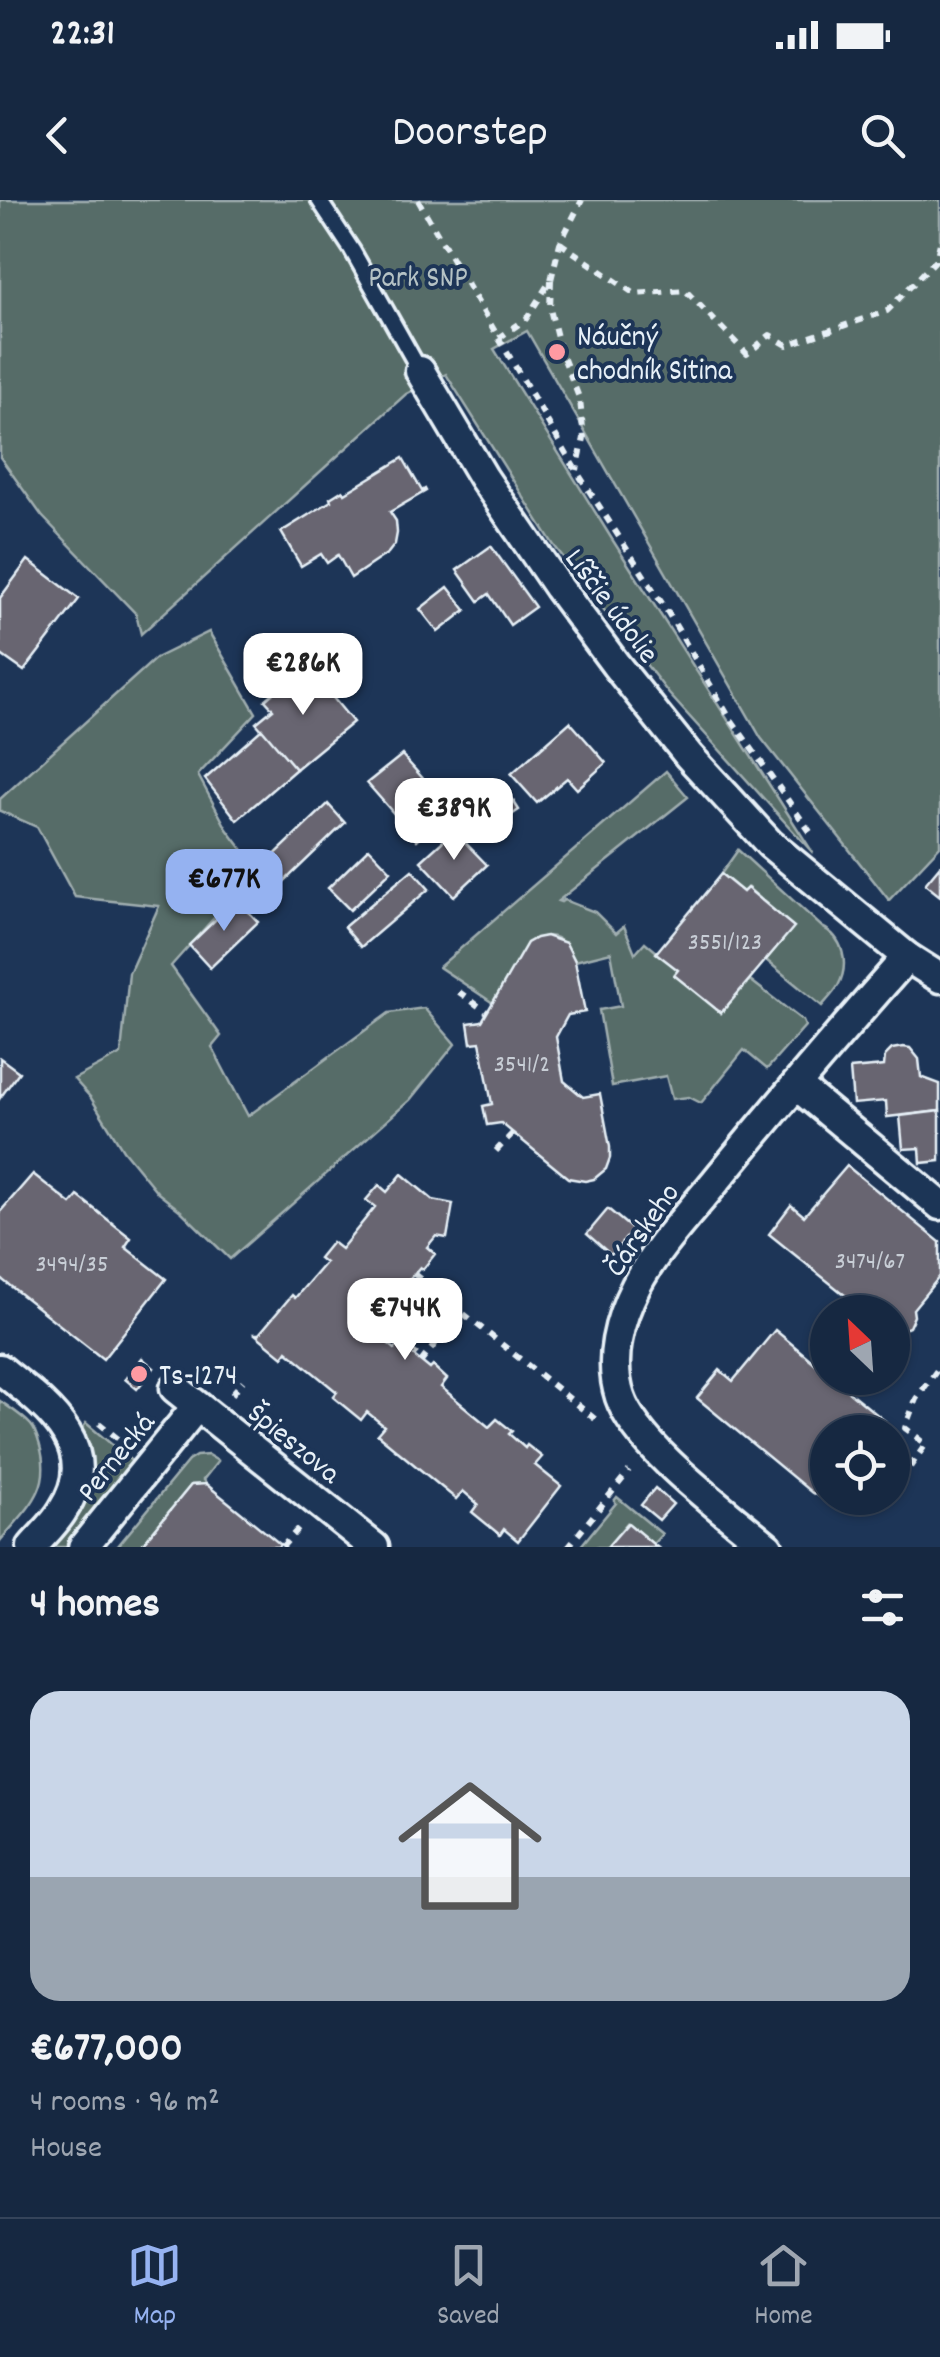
<!DOCTYPE html>
<html lang="en">
<head>
<meta charset="utf-8">
<style>
  :root { --surface:#162841; --page:#23344c; --text:#f1f3f6; --muted:#9ea6b1; --line:#35445a; --accent:#95b2f1 }
  body { margin:0; font-family:Dekko,sans-serif; background:var(--page); color:var(--text); height:100vh; display:flex; flex-direction:column; font-size:38px; white-space:nowrap }
  * { box-sizing:border-box; margin:0 }
  p { font-size:32px; color:var(--muted) }
  .icon { flex:none; width:55px; height:55px; fill:none; stroke:currentColor; stroke-width:2; stroke-linecap:round; stroke-linejoin:round }
  .map { position:relative; height:1347px; overflow:hidden }
  .drawer { display:flex; flex-direction:column; background:var(--surface); flex:1 }
  .drawer>* { flex:none }
  .needle { width:65px; rotate:335deg }
  .buttons { position:absolute; left:810px; top:1095px; display:grid; gap:20px }
  .buttons a { display:grid; place-items:center; width:100px; height:100px; border-radius:50%; background:var(--surface); box-shadow:0 2px 8px #0004,0 0 0 2px var(--line); font-size:50px }
  .price { position:absolute; translate:-50% -85px; padding:0 22px; border-radius:20px; background:#fff; color:#222; font-size:32px; line-height:65px; filter:drop-shadow(0 2px 5px #0008) }
  .price::after { content:''; position:absolute; left:50%; top:60px; width:30px; height:22px; margin-left:-15px; background:inherit; clip-path:polygon(0 0,100% 0,50% 100%) }
  .price.on { background:var(--accent); color:#111 }
  ul { padding:0; list-style:none }
  li { display:grid; align-content:center; gap:20px; height:530px; padding:0 30px }
  li+li { border-top:2px solid var(--line) }
  li span { display:grid; place-items:center; height:310px; border-radius:30px; color:#555 }
  li>.icon { margin-inline-start:auto }
  span .icon { width:180px; height:180px; fill:#fffc; stroke-width:1 }
  li b { font-size:42px }
  h2 { display:flex; justify-content:space-between; align-items:center; height:120px; padding:0 30px; font-size:42px }
  .status { display:flex; justify-content:space-between; align-items:center; height:70px; padding:0 50px; background:var(--surface); direction:ltr }
  .status svg { height:28px; fill:currentColor }
  header { display:flex; justify-content:space-between; align-items:center; height:130px; padding:0 30px; background:var(--surface); font-size:45px; font-weight:600 }
  .dock { display:flex; justify-content:space-around; align-items:center; height:140px; border-top:2px solid var(--line); background:var(--surface); font-size:28px; color:var(--muted) }
  .dock a { display:grid; justify-items:center; gap:5px }
  .dock .on { color:var(--accent) }
  .map>svg:first-child { display:block }
  .green { fill:#576c67; stroke:#a0aeb0; stroke-width:2.5 }
  .building { fill:#676571; stroke:#e8f1f8; stroke-width:2.5 }
  .lines { fill:none; stroke-linecap:round; stroke-linejoin:round }
  .lane-casing { stroke:#e8f1f8; stroke-width:21 }
  .street-casing { stroke:#e8f1f8; stroke-width:35 }
  .path { stroke:#e8f1f8; stroke-width:6; stroke-dasharray:8 8; stroke-linecap:butt }
  .lane { stroke:#1d3557; stroke-width:14 }
  .street { stroke:#1d3557; stroke-width:28 }
  .poi-dot { fill:#ff9aa2; stroke:#1d3557; stroke-width:4 }
  .labels { text-anchor:middle; stroke-width:8; stroke-linejoin:round; paint-order:stroke }
  .number-label { font-size:25px; fill:#c8ced6 }
  .park-label { font-size:30px; fill:#b5c2c5; stroke:#1d3557 }
  .poi-label { font-size:30px; fill:#e8f1f8; stroke:#1d3557; text-anchor:start }
  .street-label { font-size:30px; fill:#e8f1f8; stroke:#1d3557 }
</style>
</head>
<body>
<div class="status"><b>22:31</b><svg viewBox="0 0 49 12"><path d="M0 12V9h3v3zM5 12V6h3v6zM10 12V3h3v9zM15 12V0h3v12zM26 1h20v11H26zM47 4h2v5h-2z"/></svg></div>
<header><svg class="icon" aria-label="back" viewBox="0 0 24 24"><path d="M15 5l-7 7 7 7"/></svg>Doorstep<svg class="icon" aria-label="search" viewBox="0 0 24 24"><circle cx="10" cy="10" r="6"/><path d="M15 15l6 6"/></svg></header>
<div class="map">
<svg width="940" height="1347" viewBox="0 0 940 1347">
  <rect width="100%" height="100%" fill="#1d3557"/>
  <filter id="ink" filterUnits="userSpaceOnUse"><feTurbulence type="fractalNoise" baseFrequency=".01" numOctaves="2"/><feDisplacementMap in="SourceGraphic" scale="20" xChannelSelector="R" yChannelSelector="G"/><feConvolveMatrix kernelMatrix="1 2 1 2 8 2 1 2 1" color-interpolation-filters="sRGB"/></filter>
  <g filter="url(#ink)">
    <g class="green">
      <path d="M0,0h940v646l-51,54 -128,-162 -234,-407 -33,18 116,187 203,317 -144,-159 -116,-150 -107,-170 -40,20 -265,240 -5,-20 -94,-98 -42,-59z"/>
      <path d="M209,432l47,81 -58,62 29,54 24,32 -14,31 -66,74 50,70 -9,11 36,69 141,-103 35,-5 31,36 -45,56 -180,159 -48,-47 -24,-19 -35,-43 -32,-52 -17,-19 47,-25 8,-81 30,-67 -84,-9 -38,-70 -37,-16v-12l156,-141z"/>
      <path d="M666,571l22,26 -130,104 3,1 3,-2 31,12 21,21 8,-7 11,27 10,-11 33,28 -3,5 46,38 29,-33 53,41 2,5 -38,43 -23,-19 -43,53 -12,-6 -17,2 -6,-23 -54,10 -13,-76 22,-4 -10,-54 -36,9c-11,-23 -23,-33 -48,-17l-34,59 -54,-36z"/>
      <path d="M738,650l84,77c21,10 28,37 16,59 -4,7 -11,14 -16,20l-56,-46 27,-33 -45,-39 -5,4 -22,-18z"/>
      <path d="M0,1201c10,7 23,15 31,24 5,6 7,14 9,21 13,45 -14,63 -40,95z"/>
      <path d="M86,1223l49,41 -67,83h-23l35,-116z"/>
      <path d="M208,1255l10,6 -15,19 3,4 -15,1 -51,62h-23l71,-86 8,-5z"/>
      <path d="M617,1297l45,37 -9,10 -26,-21 -20,24h-27l36,-44 -2,-2z"/>
    </g>
    <g class="building">
      <path d="M403,258l19,33 3,-2 1,2 -36,21 6,9 1,12 -2,11 -7,9 -37,25 -13,-23 -11,8 -6,-9 -20,12 -20,-34 50,-31 -1,-3 13,-8 2,3z"/>
      <path d="M491,346l44,61 -25,18 -21,-31 -10,7 -22,-31z"/>
      <path d="M28,360l51,39 -55,72 -24,-17v-56z"/>
      <path d="M448,387l18,23 -28,22 -18,-23z"/>
      <path d="M306,465l47,57 -57,47 -40,-46 17,-14 -8,-9z"/>
      <path d="M570,522l36,41 -29,26 -10,-11 -30,25 -26,-29z"/>
      <path d="M262,529l34,40 -59,51 -32,-41z"/>
      <path d="M402,555l49,55 -34,30 -50,-57z"/>
      <path d="M500,580l19,30 -12,8 -20,-29z"/>
      <path d="M328,604l17,19 -81,78 -18,-19z"/>
      <path d="M454,631l33,34 -33,31 -33,-35z"/>
      <path d="M369,648l22,23 -41,39 -22,-22z"/>
      <path d="M940,666v30l-15,-12z"/>
      <path d="M412,670l17,19 -68,58 -17,-20z"/>
      <path d="M721,674l22,18 4,-4 47,39 -73,86 -47,-38 4,-5 -22,-17z"/>
      <path d="M237,699l21,23 -48,46 -21,-23z"/>
      <path d="M546,736l20,7 9,18 10,51 -17,3 -12,22 8,44 19,16 17,-3 10,53v11l-4,11 -12,10 -9,2 -17,-3 -67,-55 -14,2 -4,-19 9,-2 -12,-62 -9,1 -3,-20 14,-2 45,-78 9,-5z"/>
      <path d="M903,847l7,1 9,11 2,18 19,7v27l-53,6 -1,-16 -33,3 -3,-35 34,-3 1,-10 7,-7z"/>
      <path d="M0,858l19,14 -19,26z"/>
      <path d="M940,911v50l-19,2 -1,-15 -17,1 -3,-33z"/>
      <path d="M847,966l93,76v34l-27,33 1,7 -5,11 -14,6 -3,-1v-20h-26l-97,-78 22,-29 13,11z"/>
      <path d="M33,974l38,30 7,-8 53,42 -6,9 41,32 -63,80 -103,-81v-66z"/>
      <path d="M402,974l31,26 20,4 -6,34 -11,-2 -9,11 8,7 -12,15 -3,-2 -13,15 3,3 -12,15 -9,-8 -16,21h-5l2,20h5l20,16 6,-8 16,12 -3,3 16,13 3,-3 14,13 -6,8 48,40 8,-8 15,12 -3,3 16,14 2,-3 15,12 -7,8 26,21 -43,55 -14,-12 -4,6 -28,-23 6,-8 -15,-13 -7,8 -79,-65 7,-8 -17,-14 -6,8 -28,-23 4,-5 -50,-41 -4,6 -28,-23h4l33,-39 3,3 30,-35 -6,-5 13,-16 9,7 34,-42 -9,-7 13,-15 8,7z"/>
      <path d="M608,1009l25,21 -22,25 -24,-21z"/>
      <path d="M775,1130l53,44v4h4l53,43 -9,11h-48v65h-7l-9,-4 -115,-95 23,-28 13,11z"/>
      <path d="M142,1158l12,10 -17,21 -12,-10z"/>
      <path d="M206,1284l74,60 -2,3h-138l51,-62z"/>
      <path d="M655,1288l18,16 -14,16 -18,-15z"/>
      <path d="M628,1323l25,21 4,3h-50z"/>
    </g>
    <g class="lines">
      <defs>
        <path id="lane" d="M319,0l33,50 68,121"/>
        <g id="street">
          <path d="M420,171l63,106 75,110 58,78 73,91 81,88 137,113 33,21"/>
          <path d="M796,885l144,120"/>
          <path d="M0,1169c45,36 104,77 63,141 -8,14 -21,25 -31,37"/>
          <path d="M175,1188l199,159"/>
          <path d="M83,1347l114,-141"/>
          <path d="M768,1347c-42,-36 -131,-99 -148,-150 -12,-37 -1,-78 16,-111 21,-40 55,-74 83,-109 61,-74 124,-148 188,-220"/>
        </g>
      </defs>
      <use href="#lane" class="lane-casing"/>
      <use href="#street" class="street-casing"/>
      <g class="path">
        <path d="M418,0l159,272 90,139 61,104 85,121"/>
        <path d="M560,43l75,51 50,-4 62,64 23,-19 17,10 100,-34 49,-51 4,-17"/>
        <path d="M551,80l-1,29 10,40 20,51 4,38 -7,32"/>
        <path d="M499,138l27,-19 25,-39 9,-37 22,-43"/>
        <path d="M459,792l28,20"/>
        <path d="M496,951l17,-18"/>
        <path d="M414,1074l181,145"/>
        <path d="M421,1162l40,-51"/>
        <path d="M232,1194l11,-13"/>
        <path d="M99,1223l29,24"/>
        <path d="M892,1293l34,-49 -21,-16 11,-29 24,-33"/>
        <path d="M282,1347l19,-21"/>
        <path d="M568,1347l61,-76"/>
      </g>
      <use href="#lane" class="lane"/>
      <use href="#street" class="street"/>
    </g>
  </g>
  <g class="poi-dot">
    <circle cx="557" cy="152" r="10"/>
    <circle cx="139" cy="1174" r="10"/>
  </g>
  <g class="labels">
    <g class="number-label">
      <text x="725" y="749">3551/123</text>
      <text x="522" y="871">3541/2</text>
      <text x="870" y="1068">3474/67</text>
      <text x="72" y="1071">3494/35</text>
    </g>
    <g class="park-label">
      <text x="418" y="86">Park SNP</text>
    </g>
    <g class="poi-label">
      <text x="577" y="145">Náučný<tspan x="577" dy="34">chodník Sitina</tspan></text>
      <text x="159" y="1184">Ts-1274</text>
    </g>
    <g class="street-label">
      <text transform="translate(613 405) rotate(53)" y="10">Líščie údolie</text>
      <text transform="translate(641 1029) rotate(-55)" y="10">Čárskeho</text>
      <text transform="translate(295 1242) rotate(39)" y="10">Špieszova</text>
      <text transform="translate(115 1256) rotate(-51)" y="10">Pernecká</text>
    </g>
  </g>
</svg>
<div class="buttons">
<a><svg class="needle" viewBox="-14 -14 28 28"><path d="M0-13l5 13h-10z" fill="#e53935"/><path d="M0 13l5-13h-10z" fill="#9ea6b1"/></svg></a>
<a><svg class="icon" aria-label="locate" viewBox="0 0 24 24"><circle cx="12" cy="12" r="6"/><path d="M12 2v4M12 18v4M2 12h4M18 12h4"/></svg></a>
</div>
<b class="price" style="left:303px;top:518px">€286K</b>
<b class="price" style="left:454px;top:663px">€389K</b>
<b class="price on" style="left:224px;top:734px">€677K</b>
<b class="price" style="left:405px;top:1163px">€744K</b>
</div>
<section class="drawer">
<h2>4 homes<svg class="icon" aria-label="filters" viewBox="0 0 24 24"><path d="M4 7h16M4 17h16"/><circle cx="9" cy="7" r="2"/><circle cx="15" cy="17" r="2"/></svg></h2>
<ul>
<li><span style="background:linear-gradient(#c9d6e8 60%,#9aa5b1 0)"><svg class="icon" aria-label="home" viewBox="0 0 24 24"><path d="M3 11l9-7 9 7M6 9v11h12V9"/></svg></span><div><b>€677,000</b><p>4 rooms · 96 m²</p><p>House</p></div></li>
</ul>
</section>
<nav class="dock">
<a class="on"><svg class="icon" aria-label="map" viewBox="0 0 24 24"><path d="M3 6l6-2 6 2 6-2v14l-6 2-6-2-6 2zM9 4v14M15 6v14"/></svg>Map</a>
<a><svg class="icon" aria-label="saved" viewBox="0 0 24 24"><path d="M7 4h10v16l-5-4-5 4z"/></svg>Saved</a>
<a><svg class="icon" aria-label="home" viewBox="0 0 24 24"><path d="M3 11l9-7 9 7M6 9v11h12V9"/></svg>Home</a>
</nav>
</body>
</html>
